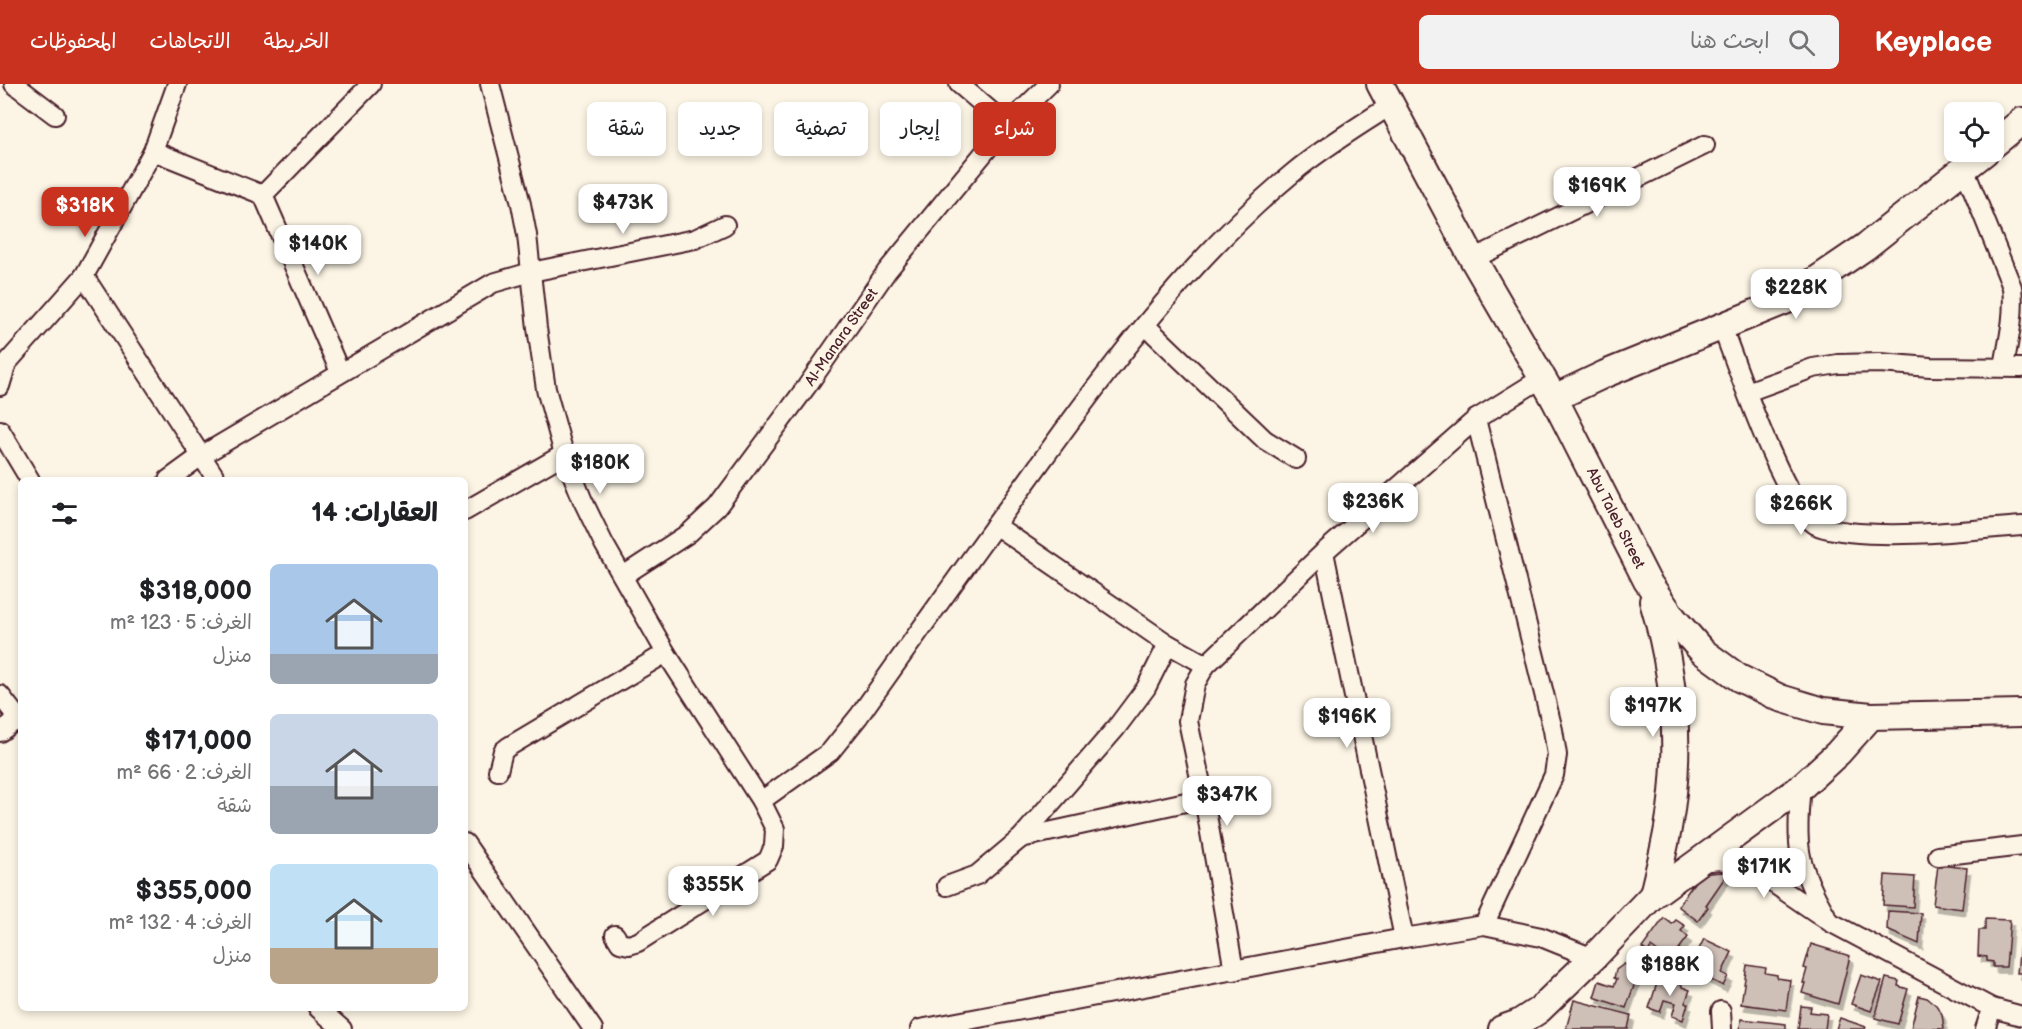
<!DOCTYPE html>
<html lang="ar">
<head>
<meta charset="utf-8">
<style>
  :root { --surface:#fff; --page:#f2f2f2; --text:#202124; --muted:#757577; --accent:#c8321e }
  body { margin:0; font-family:"Balsamiq Sans","Playpen Sans Arabic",sans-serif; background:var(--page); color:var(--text); direction:rtl; height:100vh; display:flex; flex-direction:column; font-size:22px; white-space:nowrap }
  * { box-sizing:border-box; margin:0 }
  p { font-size:20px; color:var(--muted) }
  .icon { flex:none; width:33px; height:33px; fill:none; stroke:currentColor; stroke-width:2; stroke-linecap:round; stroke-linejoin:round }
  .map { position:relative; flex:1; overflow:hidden; direction:ltr }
  .sheet { position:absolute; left:18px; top:393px; width:450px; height:534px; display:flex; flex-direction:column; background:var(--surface); border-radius:9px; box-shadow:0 3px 9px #0003; direction:rtl }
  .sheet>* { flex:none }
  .banner { position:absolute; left:486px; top:18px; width:570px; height:54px; direction:rtl; display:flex; gap:12px }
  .fabs { position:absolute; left:1944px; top:18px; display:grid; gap:12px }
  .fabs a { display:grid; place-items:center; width:60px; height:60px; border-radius:9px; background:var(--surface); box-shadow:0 3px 9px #0003; font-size:30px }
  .price { position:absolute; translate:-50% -51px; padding:0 14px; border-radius:12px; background:#fff; color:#222; font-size:20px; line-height:39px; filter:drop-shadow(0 2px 3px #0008) }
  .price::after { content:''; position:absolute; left:50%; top:36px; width:18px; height:14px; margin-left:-9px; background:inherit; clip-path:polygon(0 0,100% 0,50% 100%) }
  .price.active { background:var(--accent); color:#fff }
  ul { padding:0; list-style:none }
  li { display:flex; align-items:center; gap:18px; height:150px; padding:0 30px }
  li span { display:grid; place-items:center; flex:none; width:168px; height:120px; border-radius:9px; color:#555 }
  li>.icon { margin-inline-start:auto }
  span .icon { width:72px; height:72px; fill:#fffc; stroke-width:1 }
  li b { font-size:26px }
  h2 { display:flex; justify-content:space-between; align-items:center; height:72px; padding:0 30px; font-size:26px }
  .chip { padding:0 21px; border-radius:9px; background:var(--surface); box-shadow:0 3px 9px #0003; font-size:21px; line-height:54px }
  .chip.active { background:var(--accent); color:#fff }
  header { display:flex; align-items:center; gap:36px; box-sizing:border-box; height:84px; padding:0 30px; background:var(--accent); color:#fff }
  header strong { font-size:28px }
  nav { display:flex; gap:33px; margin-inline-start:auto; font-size:21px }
  .search { width:420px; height:54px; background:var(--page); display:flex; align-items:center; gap:15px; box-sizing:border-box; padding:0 21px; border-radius:9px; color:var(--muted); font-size:22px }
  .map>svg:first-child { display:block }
  .building { fill:#cfc0b7; stroke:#4a1f2b; stroke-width:1.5; filter:url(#shadow) }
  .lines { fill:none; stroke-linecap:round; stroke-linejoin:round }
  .street-casing { stroke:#4a1f2b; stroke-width:22 }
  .secondary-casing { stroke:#4a1f2b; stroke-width:30 }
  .street { stroke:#fcf5e5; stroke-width:18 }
  .secondary { stroke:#fcf5e5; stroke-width:26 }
  .labels { text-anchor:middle; stroke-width:4.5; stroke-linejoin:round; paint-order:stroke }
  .street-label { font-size:15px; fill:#4a1f2b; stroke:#fcf5e5 }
</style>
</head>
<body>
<header>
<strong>Keyplace</strong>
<div class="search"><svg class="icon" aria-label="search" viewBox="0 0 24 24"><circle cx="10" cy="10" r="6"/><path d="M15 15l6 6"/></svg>ابحث هنا</div>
<nav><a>الخريطة</a><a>الاتجاهات</a><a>المحفوظات</a></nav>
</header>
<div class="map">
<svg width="2022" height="945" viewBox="0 0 2022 945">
  <defs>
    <filter id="shadow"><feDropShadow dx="3.5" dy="6" stdDeviation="0" flood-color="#0004"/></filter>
  </defs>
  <rect width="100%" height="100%" fill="#fcf5e5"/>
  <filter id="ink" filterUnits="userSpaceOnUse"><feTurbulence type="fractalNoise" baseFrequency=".0167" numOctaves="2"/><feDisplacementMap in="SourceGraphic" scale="12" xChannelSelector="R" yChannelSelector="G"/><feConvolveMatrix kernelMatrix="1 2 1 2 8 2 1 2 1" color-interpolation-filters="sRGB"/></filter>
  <g filter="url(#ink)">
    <g class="building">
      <path d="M1938,781l29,3 -5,41 -29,-4z"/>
      <path d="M1721,788l7,1 -22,32 2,2 -10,14 -20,-15 20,-29 12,-4z"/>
      <path d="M1885,791l30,2 -2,30 -30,-2z"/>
      <path d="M1888,827l33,2 -2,31 -32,-14z"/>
      <path d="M1664,834l8,6 4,-4 9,6 -4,5 7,6 -18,24 -19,-14 -3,5 -6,-4z"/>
      <path d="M1985,835l25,1 -4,47h-13v-5l-6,-1v-4l-9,-1 1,-26h6z"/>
      <path d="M2022,841v48h-5z"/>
      <path d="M1704,855l28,13 -10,21 6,3 -5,10 -34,-17z"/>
      <path d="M1811,860l39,12 -12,48 -36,-11 3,-10h-2l4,-14 -3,-1z"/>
      <path d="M1624,880l16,5 -14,39 -32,-11 5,-16 15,5 3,-7 -3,-1 2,-8z"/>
      <path d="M1747,881l19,3 -1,5 12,2v3l13,2 -4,30 -45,-6z"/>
      <path d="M1861,891l21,7 -11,29 -20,-7z"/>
      <path d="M1659,893l23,8v2l8,3 -5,13 3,1 -5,16 -11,-4 4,-13 -12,-3 -4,12 -11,-4z"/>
      <path d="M1886,894l13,3 -1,5 10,3 -10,35 -23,-6z"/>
      <path d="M1919,912l8,2 9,7 6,9 2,15 -33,-1z"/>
      <path d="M1574,916l57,15 -3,14h-62z"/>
      <path d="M1801,922l10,1 -1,5 17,2 -2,15h-27z"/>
      <path d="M1840,934l26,9 -1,2h-29z"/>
      <path d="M1741,935l45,5v5h-46z"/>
    </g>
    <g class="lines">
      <defs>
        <g id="street">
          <path d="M14,0l41,31"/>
          <path d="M490,0l31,120 6,31 10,93 9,61 18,65 19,47 21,43 62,109 95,148 14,28 -1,17 -6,14 -130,82 -9,3 -9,-2 -5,-8"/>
          <path d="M959,0l48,41"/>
          <path d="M153,67l110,44 77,177"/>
          <path d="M1964,84l48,119c3,27 -3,52 -8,79"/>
          <path d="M263,111l108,-111"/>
          <path d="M1473,175l232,-114"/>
          <path d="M84,192l133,204"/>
          <path d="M1145,241l120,115 31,19"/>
          <path d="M1722,243c15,39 63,180 94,198 9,5 22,5 32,7 57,6 117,-2 174,-6"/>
          <path d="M0,302l7,-23 77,-87 69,-125 24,-67"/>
          <path d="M1747,308l66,-24 25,-4 42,-1 50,4 92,1"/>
          <path d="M1476,335l77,311 4,25 -3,20 -70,150"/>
          <path d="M0,346l30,50"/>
          <path d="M168,396l33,-24 292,-173 38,-11 164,-33 30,-14"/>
          <path d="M465,427l99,-57"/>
          <path d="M995,441l173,119 38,21"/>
          <path d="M1324,468l80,386"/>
          <path d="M623,492l66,-43 28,-26 90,-121 80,-115 120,-146 42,-41"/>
          <path d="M0,611l21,27"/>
          <path d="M0,648l18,-13"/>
          <path d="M498,687l5,-20 5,-4 158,-94"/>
          <path d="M1801,703c-6,56 -4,79 25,128"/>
          <path d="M761,717l69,-49 29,-36c56,-79 112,-158 169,-236 77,-108 163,-223 266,-308 30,-25 64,-45 97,-67"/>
          <path d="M1021,754l183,-40"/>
          <path d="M465,759l128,186"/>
          <path d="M1938,772l84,-10"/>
          <path d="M1699,778l21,-2 26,7 15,8 69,47 162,86 30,8"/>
          <path d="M947,802l30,-11 44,-37 95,-110 30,-40 22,-44"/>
          <path d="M1234,887l-30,-173 -16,-77 7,-37 11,-19 118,-113 152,-133 66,-41"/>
          <path d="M318,924l24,21"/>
          <path d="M1721,927l1,18"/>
          <path d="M920,945l484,-91 80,-13 57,12 52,21"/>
          <path d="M1985,945l7,-21"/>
        </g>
        <g id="secondary">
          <path d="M1380,0l93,175 81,139 93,183 26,37 29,33 37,27 41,20 43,13 48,5 151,-3"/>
          <path d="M1994,60l28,-23"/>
          <path d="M1554,314l51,-24 182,-74 78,-53 120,-95"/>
          <path d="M1653,811c5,-22 11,-44 15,-67 14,-76 7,-153 -15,-227"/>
          <path d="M1502,945l17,-6 20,-13 54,-52 60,-63 148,-108 37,-34 33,-37"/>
        </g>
      </defs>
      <use href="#street" class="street-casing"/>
      <use href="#secondary" class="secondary-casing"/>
      <use href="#street" class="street"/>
      <use href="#secondary" class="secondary"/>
    </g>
  </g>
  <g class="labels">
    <g class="street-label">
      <text transform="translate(841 253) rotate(-55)" y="5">Al-Manara Street</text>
      <text transform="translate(1616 434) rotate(63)" y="5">Abu Taleb Street</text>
    </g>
  </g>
</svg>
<div class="fabs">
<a><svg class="icon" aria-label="locate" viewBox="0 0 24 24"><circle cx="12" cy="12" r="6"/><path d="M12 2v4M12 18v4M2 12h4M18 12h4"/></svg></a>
</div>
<b class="price" style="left:1597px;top:134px">$169K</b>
<b class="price" style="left:623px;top:151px">$473K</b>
<b class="price active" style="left:85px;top:154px">$318K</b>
<b class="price" style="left:318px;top:192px">$140K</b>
<b class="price" style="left:1796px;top:236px">$228K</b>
<b class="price" style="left:600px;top:411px">$180K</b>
<b class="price" style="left:1373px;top:450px">$236K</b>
<b class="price" style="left:1801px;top:452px">$266K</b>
<b class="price" style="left:1653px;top:654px">$197K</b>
<b class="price" style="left:1347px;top:665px">$196K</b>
<b class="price" style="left:1227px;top:743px">$347K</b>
<b class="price" style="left:1764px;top:815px">$171K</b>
<b class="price" style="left:713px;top:833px">$355K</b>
<b class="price" style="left:1670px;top:913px">$188K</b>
<div class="banner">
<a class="chip active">شراء</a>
<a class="chip">إيجار</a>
<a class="chip">تصفية</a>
<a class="chip">جديد</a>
<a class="chip">شقة</a>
</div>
<section class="sheet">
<h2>العقارات: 14<svg class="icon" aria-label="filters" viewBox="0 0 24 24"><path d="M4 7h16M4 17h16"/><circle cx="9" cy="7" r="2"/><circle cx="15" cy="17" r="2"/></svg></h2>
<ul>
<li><span style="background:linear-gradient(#a9c7e8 75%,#9aa5b1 0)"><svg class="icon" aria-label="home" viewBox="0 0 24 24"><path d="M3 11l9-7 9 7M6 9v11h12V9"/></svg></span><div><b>$318,000</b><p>الغرف: 5 · 123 m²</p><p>منزل</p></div></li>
<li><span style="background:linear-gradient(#c9d6e8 60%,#9aa5b1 0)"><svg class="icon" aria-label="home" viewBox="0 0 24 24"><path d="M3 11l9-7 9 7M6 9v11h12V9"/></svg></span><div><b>$171,000</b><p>الغرف: 2 · 66 m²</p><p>شقة</p></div></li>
<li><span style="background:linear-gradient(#bfe0f5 70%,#b9a48a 0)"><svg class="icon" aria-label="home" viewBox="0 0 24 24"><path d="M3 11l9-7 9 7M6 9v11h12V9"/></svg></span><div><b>$355,000</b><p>الغرف: 4 · 132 m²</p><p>منزل</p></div></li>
</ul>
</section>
</div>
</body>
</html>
